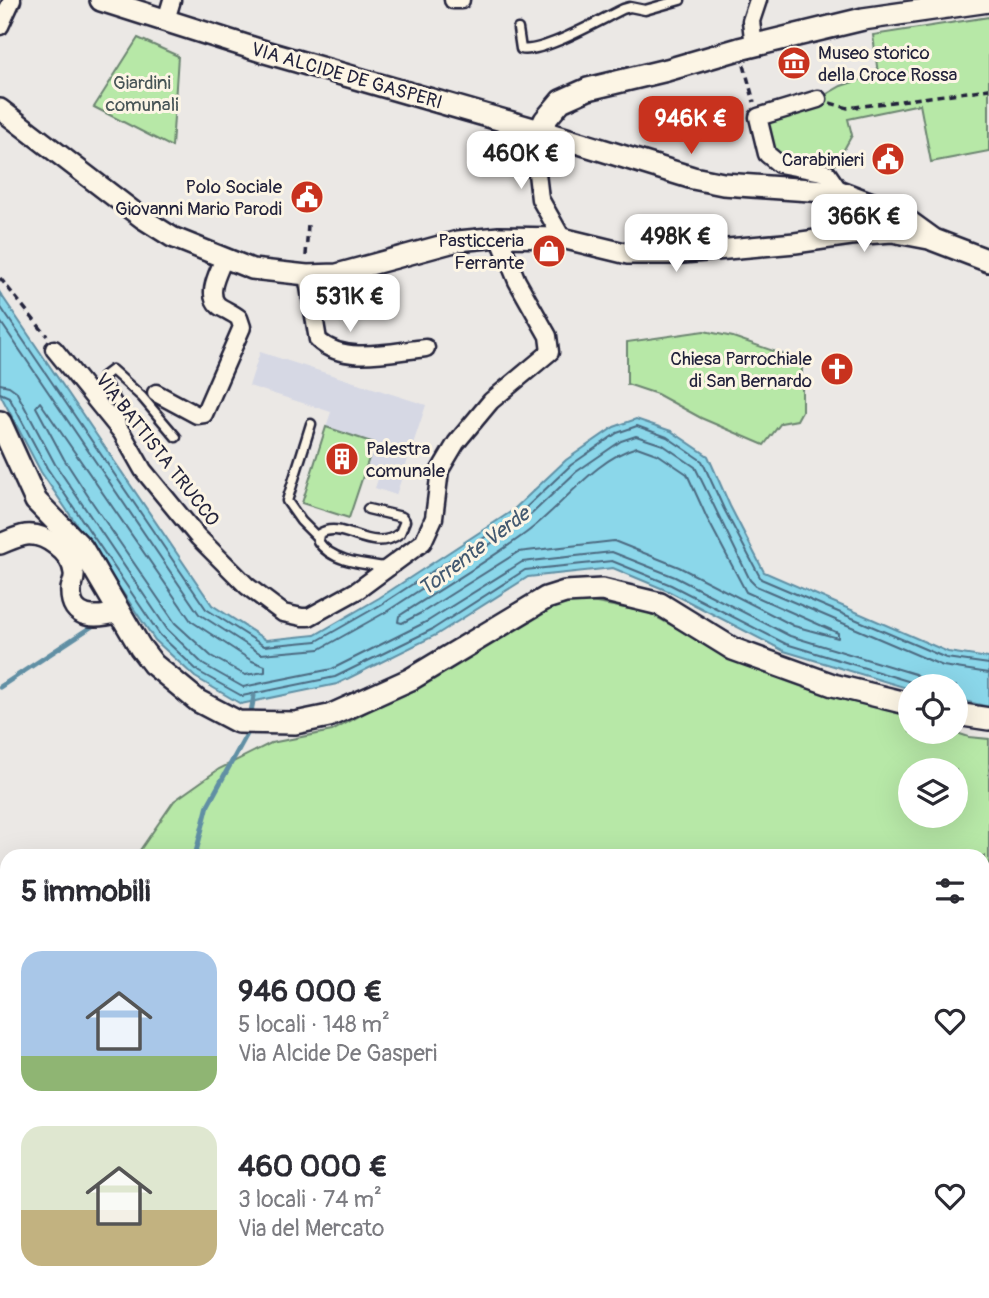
<!DOCTYPE html>
<html lang="it">
<head>
<meta charset="utf-8">
<style>
  :root { --surface:#fff; --page:#f2f2f3; --text:#2b2b33; --muted:#7c7c81; --accent:#c8321e }
  body { margin:0; font-family:Pangolin,sans-serif; background:var(--page); color:var(--text); height:100vh; display:flex; flex-direction:column; font-size:26px; white-space:nowrap }
  * { box-sizing:border-box; margin:0 }
  p { font-size:23px; color:var(--muted) }
  .icon { flex:none; width:38px; height:38px; fill:none; stroke:currentColor; stroke-width:2; stroke-linecap:round; stroke-linejoin:round }
  .map { position:relative; flex:1; overflow:hidden }
  .sheet { position:absolute; left:0px; top:849px; width:990px; height:450px; display:flex; flex-direction:column; background:var(--surface); border-radius:21px 21px 0 0; box-shadow:0 7px 28px #0002 }
  .sheet>* { flex:none }
  .controls { position:absolute; left:898px; top:674px; display:grid; gap:14px }
  .controls a { display:grid; place-items:center; width:70px; height:70px; border-radius:50%; background:var(--surface); box-shadow:0 7px 28px #0002; font-size:35px }
  .price { position:absolute; translate:-50% -60px; padding:0 16px; border-radius:14px; background:#fff; color:#222; font-size:23px; line-height:46px; filter:drop-shadow(0 2px 4px #0008) }
  .price::after { content:''; position:absolute; left:50%; top:42px; width:21px; height:16px; margin-left:-10px; background:inherit; clip-path:polygon(0 0,100% 0,50% 100%) }
  .price.active { background:var(--accent); color:#fff }
  ul { padding:0; list-style:none }
  li { display:flex; align-items:center; gap:21px; height:175px; padding:0 21px }
  li span { display:grid; place-items:center; flex:none; width:196px; height:140px; border-radius:21px; color:#555 }
  li>.icon { margin-inline-start:auto }
  span .icon { width:84px; height:84px; fill:#fffc; stroke-width:1 }
  li b { font-size:30px }
  h2 { display:flex; justify-content:space-between; align-items:center; height:84px; padding:0 21px; font-size:30px }
  .map>svg:first-child { display:block }
  .built { fill:#d6d8e4 }
  .green { fill:#b7e8a7; stroke:#6c8571; stroke-width:2; fill-rule:evenodd }
  .water { fill:#8bd7ea; stroke:#618fa4; stroke-width:2 }
  .lines { fill:none; stroke-linecap:round; stroke-linejoin:round }
  .shore { stroke:#4c6a81; stroke-width:2 }
  .stream { stroke:#618fa4; stroke-width:5 }
  .service-casing { stroke:#22223b; stroke-width:13 }
  .minor-casing { stroke:#22223b; stroke-width:21 }
  .tertiary-casing { stroke:#22223b; stroke-width:24 }
  .secondary-casing { stroke:#22223b; stroke-width:26 }
  .path { stroke:#22223b; stroke-width:3.5; stroke-dasharray:7 5; stroke-linecap:butt }
  .service { stroke:#fcf5e5; stroke-width:8 }
  .minor { stroke:#fcf5e5; stroke-width:16 }
  .tertiary { stroke:#fcf5e5; stroke-width:19 }
  .secondary { stroke:#fcf5e5; stroke-width:21 }
  .labels { text-anchor:middle; stroke-width:6; stroke-linejoin:round; paint-order:stroke }
  .poi-label { font-size:19px; fill:#22223b; stroke:#fcf5e5; text-anchor:end }
  .street-label { font-size:19px; fill:#22223b; stroke:#fcf5e5 }
  .park-label { font-size:19px; fill:#475456; stroke:#fcf5e5 }
  .water-label { font-size:21px; font-style:italic; fill:#425870; stroke:#fcf5e5 }
</style>
</head>
<body>
<div class="map">
<svg width="989" height="1298" viewBox="0 0 989 1298">
  <rect width="100%" height="100%" fill="#ebe8e5"/>
  <filter id="ink" filterUnits="userSpaceOnUse"><feTurbulence type="fractalNoise" baseFrequency=".0143" numOctaves="2"/><feDisplacementMap in="SourceGraphic" scale="14" xChannelSelector="R" yChannelSelector="G"/><feConvolveMatrix kernelMatrix="1 2 1 2 8 2 1 2 1" color-interpolation-filters="sRGB"/></filter>
  <g filter="url(#ink)">
    <path class="built" d="M260,352l166,53 -30,90 -21,-7 3,-9 -14,-5 9,-31 -47,-16 5,-15 -82,-26z"/>
    <g class="green">
      <path d="M989,17v134l-58,11 -11,-58 -72,15 4,16 -16,29 -9,9 -48,-9 -21,-47 60,-18 23,-13 37,-12 -5,-39z"/>
      <path d="M138,38l40,18 -6,91 -78,-40z"/>
      <path d="M704,331l29,6 69,24v50l-5,9 -16,3 -17,22 -63,-27 -44,-24 -30,-10v-42z"/>
      <path d="M326,427l48,16 -25,75 -47,-15z"/>
      <path d="M591,602l56,10 71,38 192,66v16h44l15,5 20,2v294l-5,-1v-176h-848l38,-55 45,-32 52,-26 61,-12 98,-54 125,-74zM910,770h46v46h-46z"/>
      <path d="M7,984v308h82l-10,6h-79v-309z"/>
      <path d="M984,1237h5v61h-78l2,-6h71z"/>
      <path d="M135,1292h85l-5,6h-74z"/>
    </g>
    <path class="water" d="M0,293l212,312 54,35 49,-5 64,-37 133,-87 54,-51 48,-33 22,-8 35,12 37,25 22,50 34,66 184,80 41,6v49l-33,-8v-13h-46v3l-126,-38 -116,-60 -55,-23 -85,9 -92,58 -99,49 -96,20 -46,-27 -40,-37 -114,-168 -41,-78z"/>
    <g class="lines">
      <g class="shore">
        <path d="M0,306l206,303 58,37 53,-5 65,-37 134,-87 55,-52 46,-32 20,-7 30,11 35,24 22,48 37,70 185,79 43,6"/>
        <path d="M0,321l199,293 62,40 59,-5 66,-37 135,-88 55,-52 45,-31 15,-5 27,9 32,22 55,113 6,6 187,80 46,7"/>
        <path d="M0,384l9,2 7,5 39,73 112,165 37,36 39,22 89,-18 96,-48 94,-59 90,-10 63,25 115,59 125,38 6,5 4,7"/>
        <path d="M0,393l9,4 38,71 113,167 39,37 43,24 93,-19 98,-48 92,-59 87,-9 59,24 115,59 125,38 5,4"/>
        <path d="M40,402l151,219 61,40 13,5v6l-20,3 -34,-19 -36,-33 -83,-121 -28,-43 -28,-52z"/>
        <path d="M637,447l22,8 28,19 20,44 39,74 92,41v5l-44,-12 -115,-59 -65,-26 -96,11 -95,60 -21,11 -4,-1 1,-6c42,-27 86,-53 127,-83 35,-25 68,-74 111,-86z"/>
      </g>
      <g class="stream">
        <path d="M0,687l97,-64"/>
        <path d="M250,717l4,-21"/>
        <path d="M195,856l13,-51 39,-71 1,-7"/>
        <path d="M984,958l5,-4"/>
        <path d="M0,1241l7,-41"/>
      </g>
      <defs>
        <g id="service">
          <path d="M518,29l3,20c21,5 81,-30 102,-40l7,-2 15,3 35,-10"/>
          <path d="M311,424l-24,77 14,20 16,16"/>
          <path d="M121,426l-3,-22 -15,-24 1,-4 8,-6 30,27 34,40"/>
          <path d="M368,509l34,8 3,4 -5,12c-29,23 -57,-15 -81,1l-1,7c13,21 46,23 68,26"/>
        </g>
        <g id="minor">
          <path d="M453,0h8"/>
          <path d="M166,20l6,-20"/>
          <path d="M0,26l12,-26"/>
          <path d="M754,46l-3,-25 7,-21"/>
          <path d="M818,99l-60,18 9,37 12,10 48,9 13,19"/>
          <path d="M540,131l-3,42 3,26 22,39"/>
          <path d="M307,275l11,65c27,25 75,11 108,8"/>
          <path d="M54,349l68,84 21,37 55,67 49,49 36,27 19,4h7l49,-27 65,-48 11,-24 6,-48 16,-27 35,-42 59,-49 -2,-16 -31,-55 -18,-44"/>
          <path d="M156,393l41,22 7,-1 38,-87 -3,-9c-6,-5 -14,-8 -20,-12 -14,-12 0,-34 5,-48"/>
        </g>
        <g id="tertiary">
          <path d="M0,109l142,109 30,19 80,32 55,6 30,-1 121,-33 41,-4 63,1 66,16h44l123,-11 56,-8 41,-3 42,8"/>
          <path d="M822,191c11,14 23,31 5,46"/>
          <path d="M0,544c8,-3 18,-8 26,-9 20,-2 46,18 48,38 1,6 -2,11 -3,16 -2,33 28,29 48,23"/>
          <path d="M984,1044l5,1"/>
          <path d="M482,1292l9,6"/>
          <path d="M662,1292l6,6"/>
          <path d="M694,1292l2,6"/>
          <path d="M224,1298l5,-6"/>
          <path d="M894,1298l2,-6"/>
        </g>
        <g id="secondary">
          <path d="M101,0l164,52 275,79 153,47 30,6 117,8 58,22 36,26 55,21"/>
          <path d="M540,131l5,-11 16,-19 27,-12 79,-19 72,-21 124,-30 126,-18"/>
          <path d="M0,422l36,79 46,47 58,99 13,17 45,37 40,21 57,1 34,-7 82,-37 135,-81 19,-6 37,-2 58,14 73,45 100,36 77,19"/>
          <path d="M956,714l33,5"/>
        </g>
      </defs>
      <use href="#service" class="service-casing"/>
      <use href="#minor" class="minor-casing"/>
      <use href="#tertiary" class="tertiary-casing"/>
      <use href="#secondary" class="secondary-casing"/>
      <g class="path">
        <path d="M744,65l10,37"/>
        <path d="M830,103l18,5 141,-19"/>
        <path d="M306,256l2,-32"/>
        <path d="M0,278l47,58"/>
      </g>
      <use href="#service" class="service"/>
      <use href="#minor" class="minor"/>
      <use href="#tertiary" class="tertiary"/>
      <use href="#secondary" class="secondary"/>
    </g>
  </g>
  <defs>
    <symbol id="museum-disc" viewBox="-11 -11 22 22"><circle r="9.5" fill="#c8321e" stroke="#fcf5e5"/><path d="M0-6L6-3V-2H-6V-3ZM-5-1h2V3h-2ZM-1-1h2V3h-2ZM3-1h2V3H3ZM-6 4H6V6H-6Z" fill="#fff"/></symbol>
    <symbol id="civic-disc" viewBox="-11 -11 22 22"><circle r="9.5" fill="#c8321e" stroke="#fcf5e5"/><path d="M-.6-6.5H3V-4.5H.6V-3L4-1V1h2V6H-6V1h2V-1L-.6-3ZM-1.2 2.5V6h2.4V2.5Z" fill="#fff"/></symbol>
    <symbol id="shop-disc" viewBox="-11 -11 22 22"><circle r="9.5" fill="#c8321e" stroke="#fcf5e5"/><path d="M-5-2.5h2.3a2.7 3.5 0 0 1 5.4 0H5L5.5 6h-11ZM-1.5-2.5h3a1.5 2.3 0 0 0-3 0Z" fill="#fff"/></symbol>
    <symbol id="church-disc" viewBox="-11 -11 22 22"><circle r="9.5" fill="#c8321e" stroke="#fcf5e5"/><path d="M-1.2-6h2.4v3.5h3.3v2.4h-3.3V6h-2.4V-.1h-3.3v-2.4h3.3Z" fill="#fff"/></symbol>
    <symbol id="building-disc" viewBox="-11 -11 22 22"><circle r="9.5" fill="#c8321e" stroke="#fcf5e5"/><path d="M-4-6H4V6H1V3H-1V6H-4ZM-2.5-4.3h1.7v1.8h-1.7ZM.8-4.3h1.7v1.8H.8ZM-2.5-1h1.7V.8h-1.7ZM.8-1h1.7V.8H.8Z" fill="#fff"/></symbol>
  </defs>
  <g fill-rule="evenodd">
    <use href="#museum-disc" x="775" y="44" width="38" height="38"/>
    <use href="#civic-disc" x="869" y="140" width="38" height="38"/>
    <use href="#civic-disc" x="288" y="178" width="38" height="38"/>
    <use href="#shop-disc" x="530" y="232" width="38" height="38"/>
    <use href="#church-disc" x="818" y="350" width="38" height="38"/>
    <use href="#building-disc" x="323" y="440" width="38" height="38"/>
  </g>
  <g class="labels">
    <g class="poi-label">
      <text x="818" y="59" text-anchor="start">Museo storico<tspan x="818" dy="22">della Croce Rossa</tspan></text>
      <text x="864" y="166">Carabinieri</text>
      <text x="282" y="193">Polo Sociale<tspan x="282" dy="22">Giovanni Mario Parodi</tspan></text>
      <text x="524" y="247">Pasticceria<tspan x="524" dy="22">Ferrante</tspan></text>
      <text x="812" y="365">Chiesa Parrochiale<tspan x="812" dy="22">di San Bernardo</tspan></text>
      <text x="366" y="455" text-anchor="start">Palestra<tspan x="366" dy="22">comunale</tspan></text>
    </g>
    <g class="street-label">
      <text transform="translate(347 75) rotate(16)" y="7">VIA ALCIDE DE GASPERI</text>
      <text transform="translate(158 449) rotate(52)" y="7">VIA BATTISTA TRUCCO</text>
    </g>
    <g class="park-label">
      <text x="142" y="89">Giardini<tspan x="142" dy="22">comunali</tspan></text>
    </g>
    <g class="water-label">
      <text transform="translate(474 551) rotate(-37)" y="7">Torrente Verde</text>
    </g>
  </g>
</svg>
<div class="controls">
<a><svg class="icon" aria-label="locate" viewBox="0 0 24 24"><circle cx="12" cy="12" r="6"/><path d="M12 2v4M12 18v4M2 12h4M18 12h4"/></svg></a>
<a><svg class="icon" aria-label="layers" viewBox="0 0 24 24"><path d="M12 4l9 5-9 5-9-5zM3 14l9 5 9-5"/></svg></a>
</div>
<b class="price active" style="left:691px;top:156px">946K €</b>
<b class="price" style="left:521px;top:191px">460K €</b>
<b class="price" style="left:864px;top:254px">366K €</b>
<b class="price" style="left:676px;top:274px">498K €</b>
<b class="price" style="left:350px;top:334px">531K €</b>
<section class="sheet">
<h2>5 immobili<svg class="icon" aria-label="filters" viewBox="0 0 24 24"><path d="M4 7h16M4 17h16"/><circle cx="9" cy="7" r="2"/><circle cx="15" cy="17" r="2"/></svg></h2>
<ul>
<li><span style="background:linear-gradient(#a9c7e8 75%,#8fb573 0)"><svg class="icon" aria-label="home" viewBox="0 0 24 24"><path d="M3 11l9-7 9 7M6 9v11h12V9"/></svg></span><div><b>946 000 €</b><p>5 locali · 148 m²</p><p>Via Alcide De Gasperi</p></div><svg class="icon" aria-label="heart" viewBox="0 0 24 24"><path d="M12 20l-8-8c-3-5 5-10 8-4 3-6 11-1 8 4z"/></svg></li>
<li><span style="background:linear-gradient(#dfe7d0 60%,#c2b280 0)"><svg class="icon" aria-label="home" viewBox="0 0 24 24"><path d="M3 11l9-7 9 7M6 9v11h12V9"/></svg></span><div><b>460 000 €</b><p>3 locali · 74 m²</p><p>Via del Mercato</p></div><svg class="icon" aria-label="heart" viewBox="0 0 24 24"><path d="M12 20l-8-8c-3-5 5-10 8-4 3-6 11-1 8 4z"/></svg></li>
</ul>
</section>
</div>
</body>
</html>
